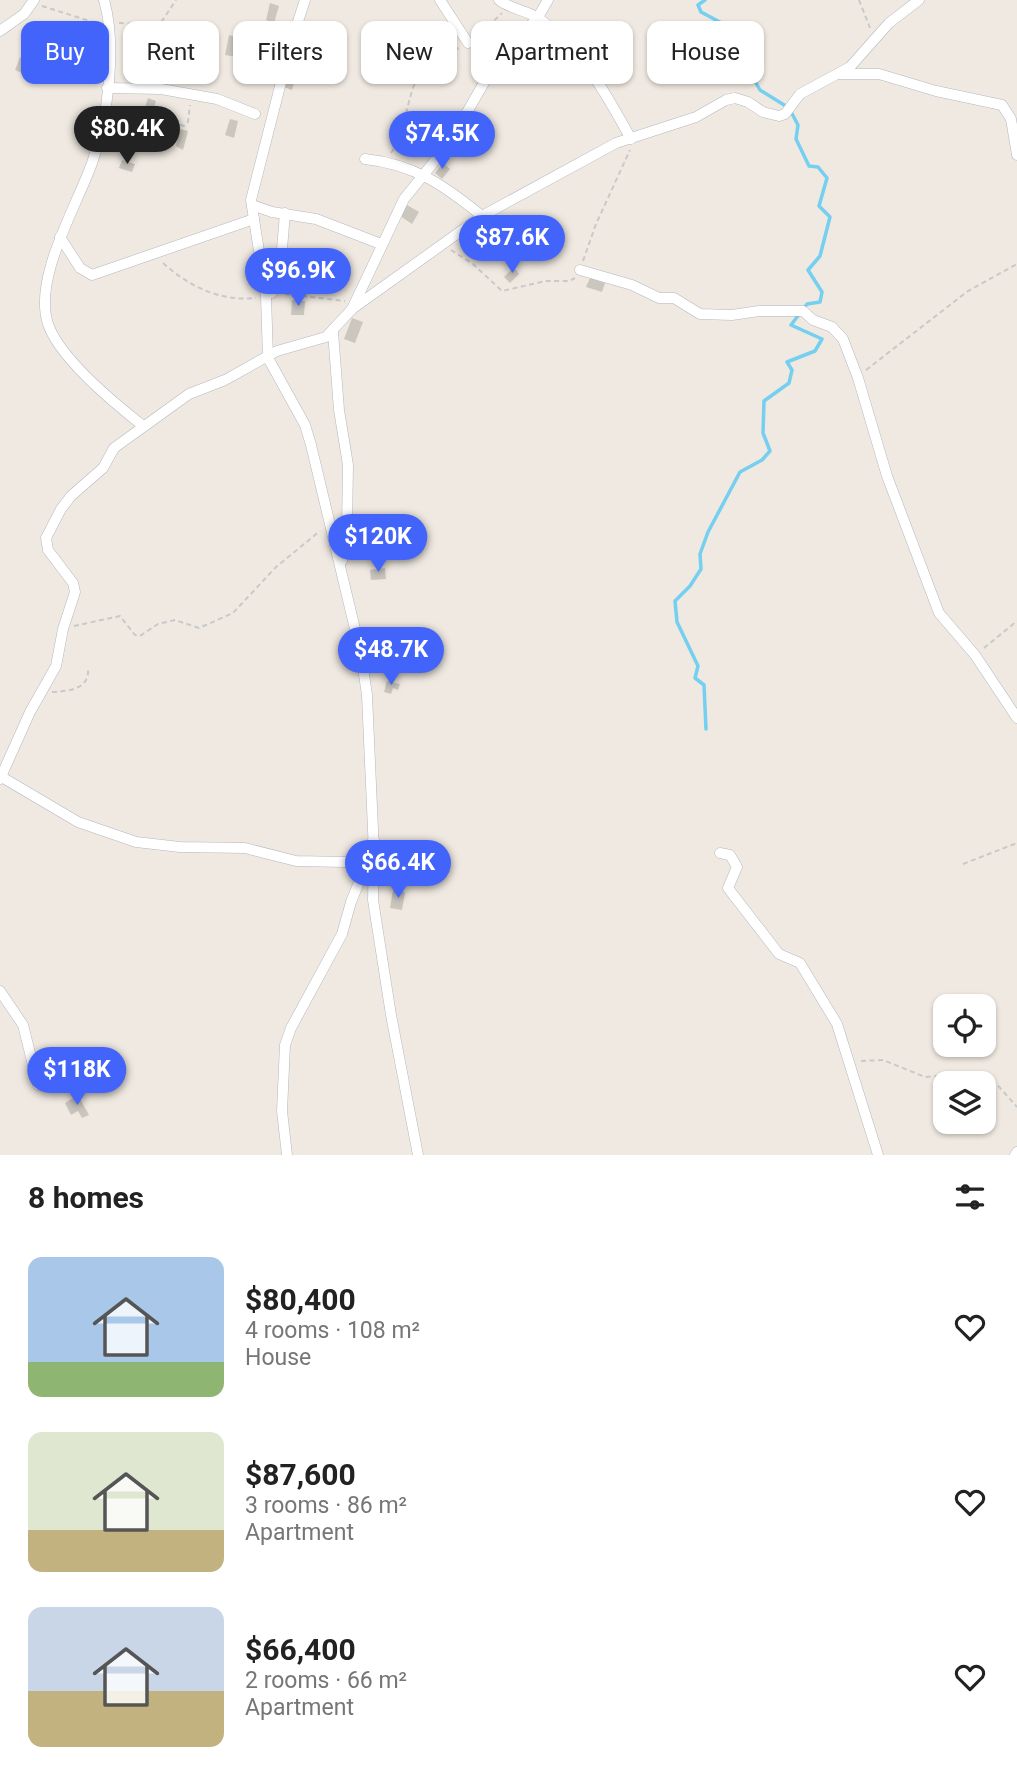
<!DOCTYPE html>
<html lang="en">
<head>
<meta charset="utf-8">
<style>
  :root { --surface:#fff; --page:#f2f2f2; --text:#222; --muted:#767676; --accent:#4264fb }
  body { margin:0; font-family:Roboto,sans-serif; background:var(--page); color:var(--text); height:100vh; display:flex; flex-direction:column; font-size:26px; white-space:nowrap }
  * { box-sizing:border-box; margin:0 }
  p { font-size:23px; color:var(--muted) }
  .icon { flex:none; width:38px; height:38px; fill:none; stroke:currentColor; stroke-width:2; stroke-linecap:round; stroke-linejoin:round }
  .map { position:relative; height:1155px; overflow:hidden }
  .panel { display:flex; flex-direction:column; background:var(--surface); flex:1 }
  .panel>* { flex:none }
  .banner { position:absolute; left:21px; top:21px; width:976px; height:63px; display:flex; gap:14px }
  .fabs { position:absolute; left:933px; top:994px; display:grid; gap:14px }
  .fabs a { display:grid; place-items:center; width:63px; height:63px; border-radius:14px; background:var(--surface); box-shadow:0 2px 5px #0004; font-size:35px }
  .price { position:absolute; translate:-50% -60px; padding:0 16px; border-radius:24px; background:var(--accent); color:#fff; font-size:23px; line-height:46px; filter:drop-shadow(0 2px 4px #0008) }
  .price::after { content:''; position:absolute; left:50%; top:42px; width:21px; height:16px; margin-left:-10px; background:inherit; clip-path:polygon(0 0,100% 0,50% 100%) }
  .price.current { background:#222; color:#fff }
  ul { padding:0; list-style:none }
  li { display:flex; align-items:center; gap:21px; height:175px; padding:0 28px }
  li span { display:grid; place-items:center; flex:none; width:196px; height:140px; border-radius:14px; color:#555 }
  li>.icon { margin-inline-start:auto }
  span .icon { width:84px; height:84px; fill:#fffc; stroke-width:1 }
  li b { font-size:30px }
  h2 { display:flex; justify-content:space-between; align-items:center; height:84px; padding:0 28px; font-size:30px }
  .pill { padding:0 24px; border-radius:14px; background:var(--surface); box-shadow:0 2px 5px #0004; font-size:24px; line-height:63px }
  .pill.current { background:var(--accent); color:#fff }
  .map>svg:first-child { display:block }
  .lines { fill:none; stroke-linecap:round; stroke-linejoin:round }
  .stream { stroke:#75cff0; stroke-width:3.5 }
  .building { fill:#cbc7bf }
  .minor-casing { stroke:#b4b7c1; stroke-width:11 }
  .path { stroke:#c9c9c9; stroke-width:2; stroke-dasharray:5 3.5; stroke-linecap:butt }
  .minor { stroke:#fff; stroke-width:10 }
</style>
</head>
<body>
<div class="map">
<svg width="1017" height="1155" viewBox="0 0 1017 1155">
  <rect width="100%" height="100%" fill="#efe9e1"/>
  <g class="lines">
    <path class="stream" d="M705,0l-7,5 3,7 30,16 7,10 -2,10 24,42 29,18 9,17 -2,14 13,27 9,1 9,11 -8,28 11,11 -10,39 -12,14 14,22 -2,10 -13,2 -16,21 31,14 -7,12 -28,11 5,8 -3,13 -25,18 -1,32 7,18 -8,9 -22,12 -32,60 -8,22 1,15 -11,17 -15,15 2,21 21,44 -3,12 9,7 2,44"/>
  </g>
  <g class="building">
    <path d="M270,3l9,3 -5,17 -8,-3z"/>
    <path d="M183,22l12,10 -5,7 -13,-10z"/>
    <path d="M229,35l13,4 -5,18 -12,-2z"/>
    <path d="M20,57l10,4 -6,13 -9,-4z"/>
    <path d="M299,57l16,7 -4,14 -17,-7z"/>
    <path d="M289,74l7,2 -4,14 -8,-3z"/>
    <path d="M148,98l8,3 -5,16 -8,-3z"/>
    <path d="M230,119l8,2 -4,17 -9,-3z"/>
    <path d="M180,129l8,2 -5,19 -7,-4z"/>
    <path d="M122,160l13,4 -3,8 -13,-4z"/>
    <path d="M443,163l7,6 -8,10 -7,-6z"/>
    <path d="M407,205l12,7 -7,12 -12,-8z"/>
    <path d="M514,267l5,7 -9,9 -6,-6z"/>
    <path d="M590,278l15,5 -3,9 -16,-5z"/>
    <path d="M292,300l13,1 -1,14h-13z"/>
    <path d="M352,318l11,4 -8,21 -11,-4z"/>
    <path d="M385,568l1,11 -15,1 -1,-10z"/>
    <path d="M387,681l13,3 -2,6 -5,-2 -2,6 -7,-2z"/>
    <path d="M393,890l12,2 -3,18 -12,-2z"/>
    <path d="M78,1095l11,20 -7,3 -4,-7 -7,4 -6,-12z"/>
  </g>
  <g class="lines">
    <defs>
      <g id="minor">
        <path d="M104,0c13,46 4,119 -12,163 -16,45 -59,115 -44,161 12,35 66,79 94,101"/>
        <path d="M305,0l-14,43 -40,157 15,96 2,62 37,67 6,20 50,209 6,41 7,157 -1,48 18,115 27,140"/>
        <path d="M440,0l28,43"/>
        <path d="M499,0c11,9 27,10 39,18 43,30 69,77 93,121"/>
        <path d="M0,31l24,-17 10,-14"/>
        <path d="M839,74h40l57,17 66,14 9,14 6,36"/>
        <path d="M107,88l54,1 56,10 38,15"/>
        <path d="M365,159c49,5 80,27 117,57"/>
        <path d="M252,205l20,7 44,7 65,25"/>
        <path d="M60,237l20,31 12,7 162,-56"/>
        <path d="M580,270l52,15 27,13h15l26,16 32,1 27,-4h44l10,9 19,7 11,12 15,39 29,98 52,137 36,42 42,63"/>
        <path d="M272,293l8,-20 5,-60"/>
        <path d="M352,309l52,-110 46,-57 43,-75 45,-50 10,-17"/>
        <path d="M333,332l6,78 9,55 -1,64 -5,32"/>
        <path d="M0,776l78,46 58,20 44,5 65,1 51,13 50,1 12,-3 16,-19"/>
        <path d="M0,779l30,-67 26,-46 7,-37 12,-37 -2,-9 -25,-33 -2,-12 15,-29 10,-13 32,-28 11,-20 75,-54 36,-14 52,-29 49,-14 26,-28 130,-93 134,-73 80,-26 30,-17 9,-2 13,4 15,10 16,4 6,-2 15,-20 50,-27 39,-44 30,-23"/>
        <path d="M720,853l10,2 7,12 -9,21 3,4 48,62 21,9 37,61 41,131"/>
        <path d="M0,991l23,34 15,60"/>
        <path d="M287,1155l-5,-44 3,-66 6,-17 51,-94 9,-32 13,-32 9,-6"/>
        <path d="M1015,1155l2,-3"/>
      </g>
    </defs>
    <use href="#minor" class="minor-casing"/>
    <g class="path">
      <path d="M859,0l11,28"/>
      <path d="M42,6l54,17"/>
      <path d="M119,23l31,2 12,-4 14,-21"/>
      <path d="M476,38l26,-25"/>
      <path d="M156,117l28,9 4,-4 2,-17"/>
      <path d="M391,153c17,-25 17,-77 38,-91 9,-6 21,-9 30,-14"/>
      <path d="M451,250l22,14 29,27 44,-10h23l6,-3"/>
      <path d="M583,261l13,-37 34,-74"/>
      <path d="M163,263c25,23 58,39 93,35"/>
      <path d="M285,294l60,7"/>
      <path d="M866,370l102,-79 49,-27"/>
      <path d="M74,626l46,-10 15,19 5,1 18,-12 17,-4 24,8 34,-15 43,-46 44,-36"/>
      <path d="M984,648l33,-27"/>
      <path d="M52,692c18,-1 38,-3 36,-24"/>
      <path d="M963,864l54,-21"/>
      <path d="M861,1061l22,-1 42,17 26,-2 21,5 15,-3 7,4 23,26"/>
    </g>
    <use href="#minor" class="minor"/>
  </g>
</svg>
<div class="fabs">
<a><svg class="icon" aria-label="locate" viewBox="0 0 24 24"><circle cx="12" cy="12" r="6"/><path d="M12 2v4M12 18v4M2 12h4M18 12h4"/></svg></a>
<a><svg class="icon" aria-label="layers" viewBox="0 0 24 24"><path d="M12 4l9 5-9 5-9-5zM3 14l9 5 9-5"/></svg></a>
</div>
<b class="price current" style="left:127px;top:166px">$80.4K</b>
<b class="price" style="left:442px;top:171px">$74.5K</b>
<b class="price" style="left:512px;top:275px">$87.6K</b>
<b class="price" style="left:298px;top:308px">$96.9K</b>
<b class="price" style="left:378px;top:574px">$120K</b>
<b class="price" style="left:391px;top:687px">$48.7K</b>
<b class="price" style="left:398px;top:900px">$66.4K</b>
<b class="price" style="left:77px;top:1107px">$118K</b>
<div class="banner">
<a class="pill current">Buy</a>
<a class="pill">Rent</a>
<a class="pill">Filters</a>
<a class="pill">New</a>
<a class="pill">Apartment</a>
<a class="pill">House</a>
</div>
</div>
<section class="panel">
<h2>8 homes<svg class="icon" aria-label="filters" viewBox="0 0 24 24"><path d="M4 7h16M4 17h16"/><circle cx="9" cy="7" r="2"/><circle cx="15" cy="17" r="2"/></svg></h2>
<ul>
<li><span style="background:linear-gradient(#a9c7e8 75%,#8fb573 0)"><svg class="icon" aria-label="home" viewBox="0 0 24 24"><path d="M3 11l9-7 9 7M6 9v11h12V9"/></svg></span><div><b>$80,400</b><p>4 rooms · 108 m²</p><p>House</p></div><svg class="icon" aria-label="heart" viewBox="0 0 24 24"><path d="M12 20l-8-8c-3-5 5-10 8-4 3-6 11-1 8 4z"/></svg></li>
<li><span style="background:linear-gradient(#dfe7d0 70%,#c2b280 0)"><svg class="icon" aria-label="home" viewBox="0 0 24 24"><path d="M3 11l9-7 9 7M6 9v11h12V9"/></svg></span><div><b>$87,600</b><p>3 rooms · 86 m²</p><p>Apartment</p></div><svg class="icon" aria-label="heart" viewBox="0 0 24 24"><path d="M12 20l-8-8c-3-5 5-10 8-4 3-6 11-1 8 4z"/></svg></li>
<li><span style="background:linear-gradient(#c9d6e8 60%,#c2b280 0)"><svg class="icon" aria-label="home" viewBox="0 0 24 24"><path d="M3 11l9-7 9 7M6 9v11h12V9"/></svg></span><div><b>$66,400</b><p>2 rooms · 66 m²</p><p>Apartment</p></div><svg class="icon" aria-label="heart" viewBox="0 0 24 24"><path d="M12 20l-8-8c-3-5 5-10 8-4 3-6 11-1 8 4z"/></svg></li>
</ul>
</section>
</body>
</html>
